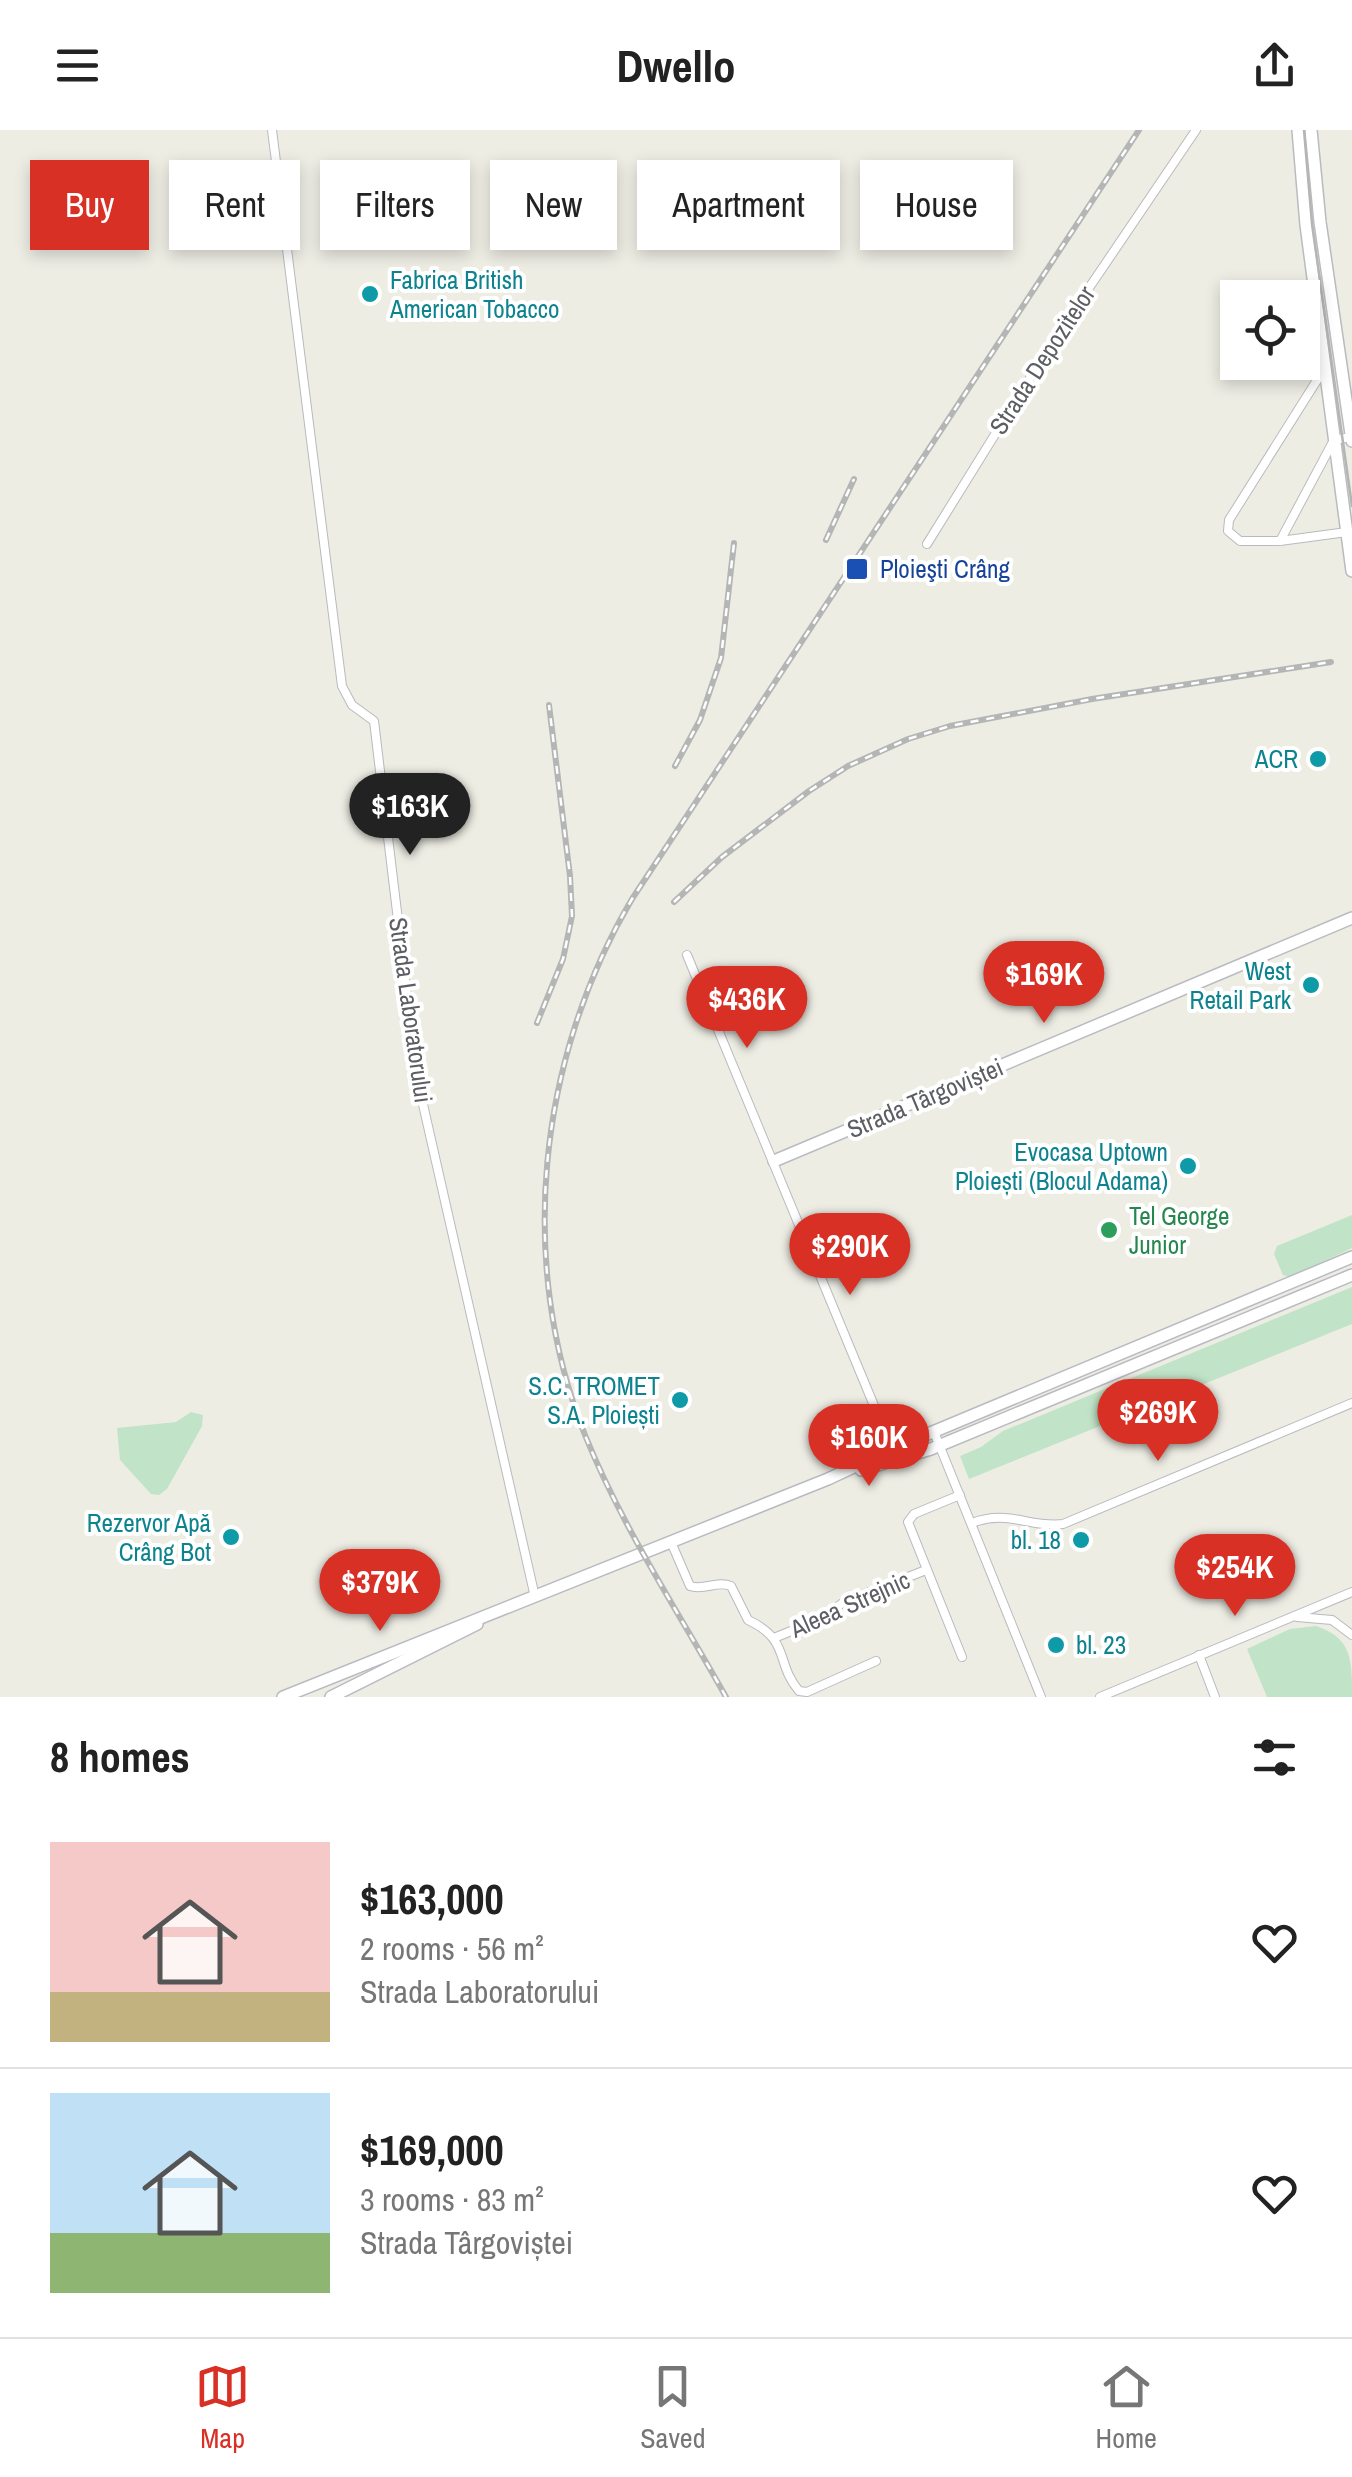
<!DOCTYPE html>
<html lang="en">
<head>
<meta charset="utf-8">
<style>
  :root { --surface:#fff; --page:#f6f6f6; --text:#222; --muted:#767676; --line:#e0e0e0; --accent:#d93025 }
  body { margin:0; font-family:"Archivo Narrow",sans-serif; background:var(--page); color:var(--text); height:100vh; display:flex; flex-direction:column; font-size:38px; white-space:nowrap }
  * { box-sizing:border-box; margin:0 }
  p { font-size:32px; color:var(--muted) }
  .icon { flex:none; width:55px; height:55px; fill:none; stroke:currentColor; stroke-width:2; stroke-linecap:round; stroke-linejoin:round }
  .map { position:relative; height:1567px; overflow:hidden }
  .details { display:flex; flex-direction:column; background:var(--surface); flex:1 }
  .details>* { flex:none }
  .hud { position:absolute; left:30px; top:30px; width:1292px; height:90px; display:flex; gap:20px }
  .controls { position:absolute; left:1220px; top:150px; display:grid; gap:20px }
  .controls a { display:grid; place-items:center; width:100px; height:100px; border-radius:0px; background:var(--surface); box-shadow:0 5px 15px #0003; font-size:50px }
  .price { position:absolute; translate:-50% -85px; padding:0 22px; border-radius:35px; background:var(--accent); color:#fff; font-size:32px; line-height:65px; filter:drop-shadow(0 2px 5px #0008) }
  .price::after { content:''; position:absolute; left:50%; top:60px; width:30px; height:22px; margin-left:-15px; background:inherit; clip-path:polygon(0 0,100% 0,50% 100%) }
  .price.selected { background:#222; color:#fff }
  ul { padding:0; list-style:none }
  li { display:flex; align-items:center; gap:30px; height:250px; padding:0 50px }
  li+li { border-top:2px solid var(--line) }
  li span { display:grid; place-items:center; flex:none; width:280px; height:200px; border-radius:0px; color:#555 }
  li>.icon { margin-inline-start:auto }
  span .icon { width:120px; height:120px; fill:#fffc; stroke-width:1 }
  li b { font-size:42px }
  h2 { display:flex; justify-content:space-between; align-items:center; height:120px; padding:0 50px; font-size:42px }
  .tag { padding:0 35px; border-radius:0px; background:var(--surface); box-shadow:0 5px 15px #0003; font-size:35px; line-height:90px }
  .tag.selected { background:var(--accent); color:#fff }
  header { display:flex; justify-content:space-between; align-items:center; height:130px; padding:0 50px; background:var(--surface); font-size:45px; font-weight:800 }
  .tabs { display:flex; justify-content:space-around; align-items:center; height:140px; border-top:2px solid var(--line); background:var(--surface); font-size:28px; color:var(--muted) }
  .tabs a { display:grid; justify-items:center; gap:5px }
  .tabs .selected { color:var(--accent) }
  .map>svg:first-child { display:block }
  .green { fill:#c1e4c8 }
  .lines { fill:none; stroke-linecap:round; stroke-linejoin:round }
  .street-casing { stroke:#b9babf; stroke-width:10 }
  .secondary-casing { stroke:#b9bbc1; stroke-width:14 }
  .street { stroke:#fff; stroke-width:8 }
  .secondary { stroke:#fff; stroke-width:11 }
  .tram { stroke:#b4b5b5; stroke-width:2.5 }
  .rail-casing { stroke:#b4b5b5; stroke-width:6 }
  .rail { stroke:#fff; stroke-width:2.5; stroke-dasharray:8; stroke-linecap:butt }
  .culture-dot { fill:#0f9aa8; stroke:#fff; stroke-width:4 }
  .transit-dot { fill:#1a4fb4; stroke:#fff; stroke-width:4 }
  .leisure-dot { fill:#2e9e5b; stroke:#fff; stroke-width:4 }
  .labels { text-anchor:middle; stroke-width:8; stroke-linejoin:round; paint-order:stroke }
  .culture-label { font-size:25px; fill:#0d838f; stroke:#fff; text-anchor:end }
  .street-label { font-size:25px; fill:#5c5e63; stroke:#fff }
  .transit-label { font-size:25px; fill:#164399; stroke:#fff; text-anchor:start }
  .leisure-label { font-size:25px; fill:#27864d; stroke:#fff; text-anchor:start }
</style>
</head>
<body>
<header><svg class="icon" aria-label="menu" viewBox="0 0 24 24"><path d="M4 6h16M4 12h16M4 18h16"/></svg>Dwello<svg class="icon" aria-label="share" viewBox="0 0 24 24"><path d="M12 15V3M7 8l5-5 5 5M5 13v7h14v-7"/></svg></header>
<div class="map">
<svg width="1352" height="1567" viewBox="0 0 1352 1567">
  <rect width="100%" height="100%" fill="#edede4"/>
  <g class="green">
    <path d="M1352,1085v33l-62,29 -7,-2 -9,-21 3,-8z"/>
    <path d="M1352,1157v37l-383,155 -9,-23 21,-9 22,-16z"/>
    <path d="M191,1282l12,3 -1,11 -35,63 -8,6 -8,-1 -31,-34 -3,-32 59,-6z"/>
    <path d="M1316,1496c36,12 36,33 36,71h-85l-20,-48 43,-20z"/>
  </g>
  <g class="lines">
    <defs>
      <g id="street">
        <path d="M272,0l70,556 10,19 22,16 43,357 118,519"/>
        <path d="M1324,239l-95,151 -1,11 12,10h40l67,-9"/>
        <path d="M1280,411l54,-101 17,-3"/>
        <path d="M927,414l126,-203 143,-211"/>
        <path d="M687,825l205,494"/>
        <path d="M934,1302l107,265"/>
        <path d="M960,1365l-46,19 -6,8 54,135"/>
        <path d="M972,1393c36,-14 57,5 91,1l289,-121"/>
        <path d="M671,1412l19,44c14,5 27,-6 41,0l17,34c43,20 27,43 51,71l8,1 69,-31"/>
        <path d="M1297,1487l35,3 20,15"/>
        <path d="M774,1508l44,-18 26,-18 82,-32"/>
        <path d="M1199,1525l16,42"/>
        <path d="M1100,1567l252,-105"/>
      </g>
      <g id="secondary">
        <path d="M1298,0l8,95 46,346"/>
        <path d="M1311,0l9,92 32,219"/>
        <path d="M774,1031l578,-243"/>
        <path d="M861,1340l70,-21 421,-174"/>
        <path d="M283,1567l545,-218 64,-30 460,-192"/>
        <path d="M331,1567l146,-73"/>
      </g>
    </defs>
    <use href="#street" class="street-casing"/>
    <use href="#secondary" class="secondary-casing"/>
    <use href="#street" class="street"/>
    <use href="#secondary" class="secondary"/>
    <path class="tram" d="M1304,0l8,94 40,282"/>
    <defs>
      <g id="rail">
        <path d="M826,410l28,-61"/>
        <path d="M675,636l25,-46 21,-62 13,-115"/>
        <path d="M674,772l48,-45 87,-66 39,-25 60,-27 42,-13 142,-27 239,-37"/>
        <path d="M537,893l26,-64 9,-43 -2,-40 -21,-171"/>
        <path d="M726,1567c-48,-86 -104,-170 -141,-262 -69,-173 -47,-377 47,-536l507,-769"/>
      </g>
    </defs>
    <use href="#rail" class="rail-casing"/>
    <use href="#rail" class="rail"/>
  </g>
  <g class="culture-dot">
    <circle cx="370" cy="164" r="10"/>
    <circle cx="1318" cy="629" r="10"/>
    <circle cx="1311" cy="855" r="10"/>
    <circle cx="1188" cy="1036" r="10"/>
    <circle cx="680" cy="1270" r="10"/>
    <circle cx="231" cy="1407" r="10"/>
    <circle cx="1081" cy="1410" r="10"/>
    <circle cx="1056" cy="1515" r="10"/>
  </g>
  <rect class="transit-dot" x="845" y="427" width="24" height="24" rx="5"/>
  <circle class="leisure-dot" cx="1109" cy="1100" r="10"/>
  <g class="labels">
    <g class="culture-label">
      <text x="390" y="159" text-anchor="start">Fabrica British<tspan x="390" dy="29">American Tobacco</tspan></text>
      <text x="1298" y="638">ACR</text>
      <text x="1291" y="850">West<tspan x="1291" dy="29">Retail Park</tspan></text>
      <text x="1168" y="1031">Evocasa Uptown<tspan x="1168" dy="29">Ploiești (Blocul Adama)</tspan></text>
      <text x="660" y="1265">S.C. TROMET<tspan x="660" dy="29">S.A. Ploiești</tspan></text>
      <text x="211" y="1402">Rezervor Apă<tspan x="211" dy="29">Crâng Bot</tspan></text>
      <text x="1061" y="1419">bl. 18</text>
      <text x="1076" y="1524" text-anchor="start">bl. 23</text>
    </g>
    <g class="street-label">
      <text transform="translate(1042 230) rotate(-57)" y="9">Strada Depozitelor</text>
      <text transform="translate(411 880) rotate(82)" y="9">Strada Laboratorului</text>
      <text transform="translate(925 968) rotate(-23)" y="9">Strada Târgoviștei</text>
      <text transform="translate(850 1474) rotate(-24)" y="9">Aleea Strejnic</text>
    </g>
    <g class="transit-label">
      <text x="880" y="448">Ploieşti Crâng</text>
    </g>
    <g class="leisure-label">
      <text x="1129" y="1095">Tel George<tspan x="1129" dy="29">Junior</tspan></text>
    </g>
  </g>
</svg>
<div class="controls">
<a><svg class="icon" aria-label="locate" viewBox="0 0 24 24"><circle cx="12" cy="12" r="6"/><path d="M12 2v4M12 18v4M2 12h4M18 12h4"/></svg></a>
</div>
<b class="price selected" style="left:410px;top:728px">$163K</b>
<b class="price" style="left:1044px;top:896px">$169K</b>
<b class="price" style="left:747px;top:921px">$436K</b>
<b class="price" style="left:850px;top:1168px">$290K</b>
<b class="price" style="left:1158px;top:1334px">$269K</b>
<b class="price" style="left:869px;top:1359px">$160K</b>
<b class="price" style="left:1235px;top:1489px">$254K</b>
<b class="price" style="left:380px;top:1504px">$379K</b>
<div class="hud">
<a class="tag selected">Buy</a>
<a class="tag">Rent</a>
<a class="tag">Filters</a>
<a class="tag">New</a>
<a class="tag">Apartment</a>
<a class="tag">House</a>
</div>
</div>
<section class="details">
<h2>8 homes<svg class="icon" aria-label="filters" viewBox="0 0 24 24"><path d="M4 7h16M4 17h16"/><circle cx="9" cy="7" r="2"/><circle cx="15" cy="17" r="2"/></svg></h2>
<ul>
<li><span style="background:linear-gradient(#f6c9c9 75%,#c2b280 0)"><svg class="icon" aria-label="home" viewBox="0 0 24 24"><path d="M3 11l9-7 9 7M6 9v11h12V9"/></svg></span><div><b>$163,000</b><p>2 rooms · 56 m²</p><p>Strada Laboratorului</p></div><svg class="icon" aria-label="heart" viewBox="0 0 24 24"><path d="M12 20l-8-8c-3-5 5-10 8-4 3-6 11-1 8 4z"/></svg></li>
<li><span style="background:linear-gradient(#bfe0f5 70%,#8fb573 0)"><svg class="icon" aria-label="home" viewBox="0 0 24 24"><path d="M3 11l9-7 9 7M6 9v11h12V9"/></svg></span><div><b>$169,000</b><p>3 rooms · 83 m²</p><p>Strada Târgoviștei</p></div><svg class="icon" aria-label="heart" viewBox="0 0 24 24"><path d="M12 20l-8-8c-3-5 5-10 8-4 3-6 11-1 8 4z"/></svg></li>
</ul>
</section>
<nav class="tabs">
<a class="selected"><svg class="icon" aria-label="map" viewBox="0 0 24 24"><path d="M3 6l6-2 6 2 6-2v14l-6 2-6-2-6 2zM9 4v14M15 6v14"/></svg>Map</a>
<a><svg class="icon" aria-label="saved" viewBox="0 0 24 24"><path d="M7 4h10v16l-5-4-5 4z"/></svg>Saved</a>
<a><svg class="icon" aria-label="home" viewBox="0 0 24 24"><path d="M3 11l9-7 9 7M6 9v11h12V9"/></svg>Home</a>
</nav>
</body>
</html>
